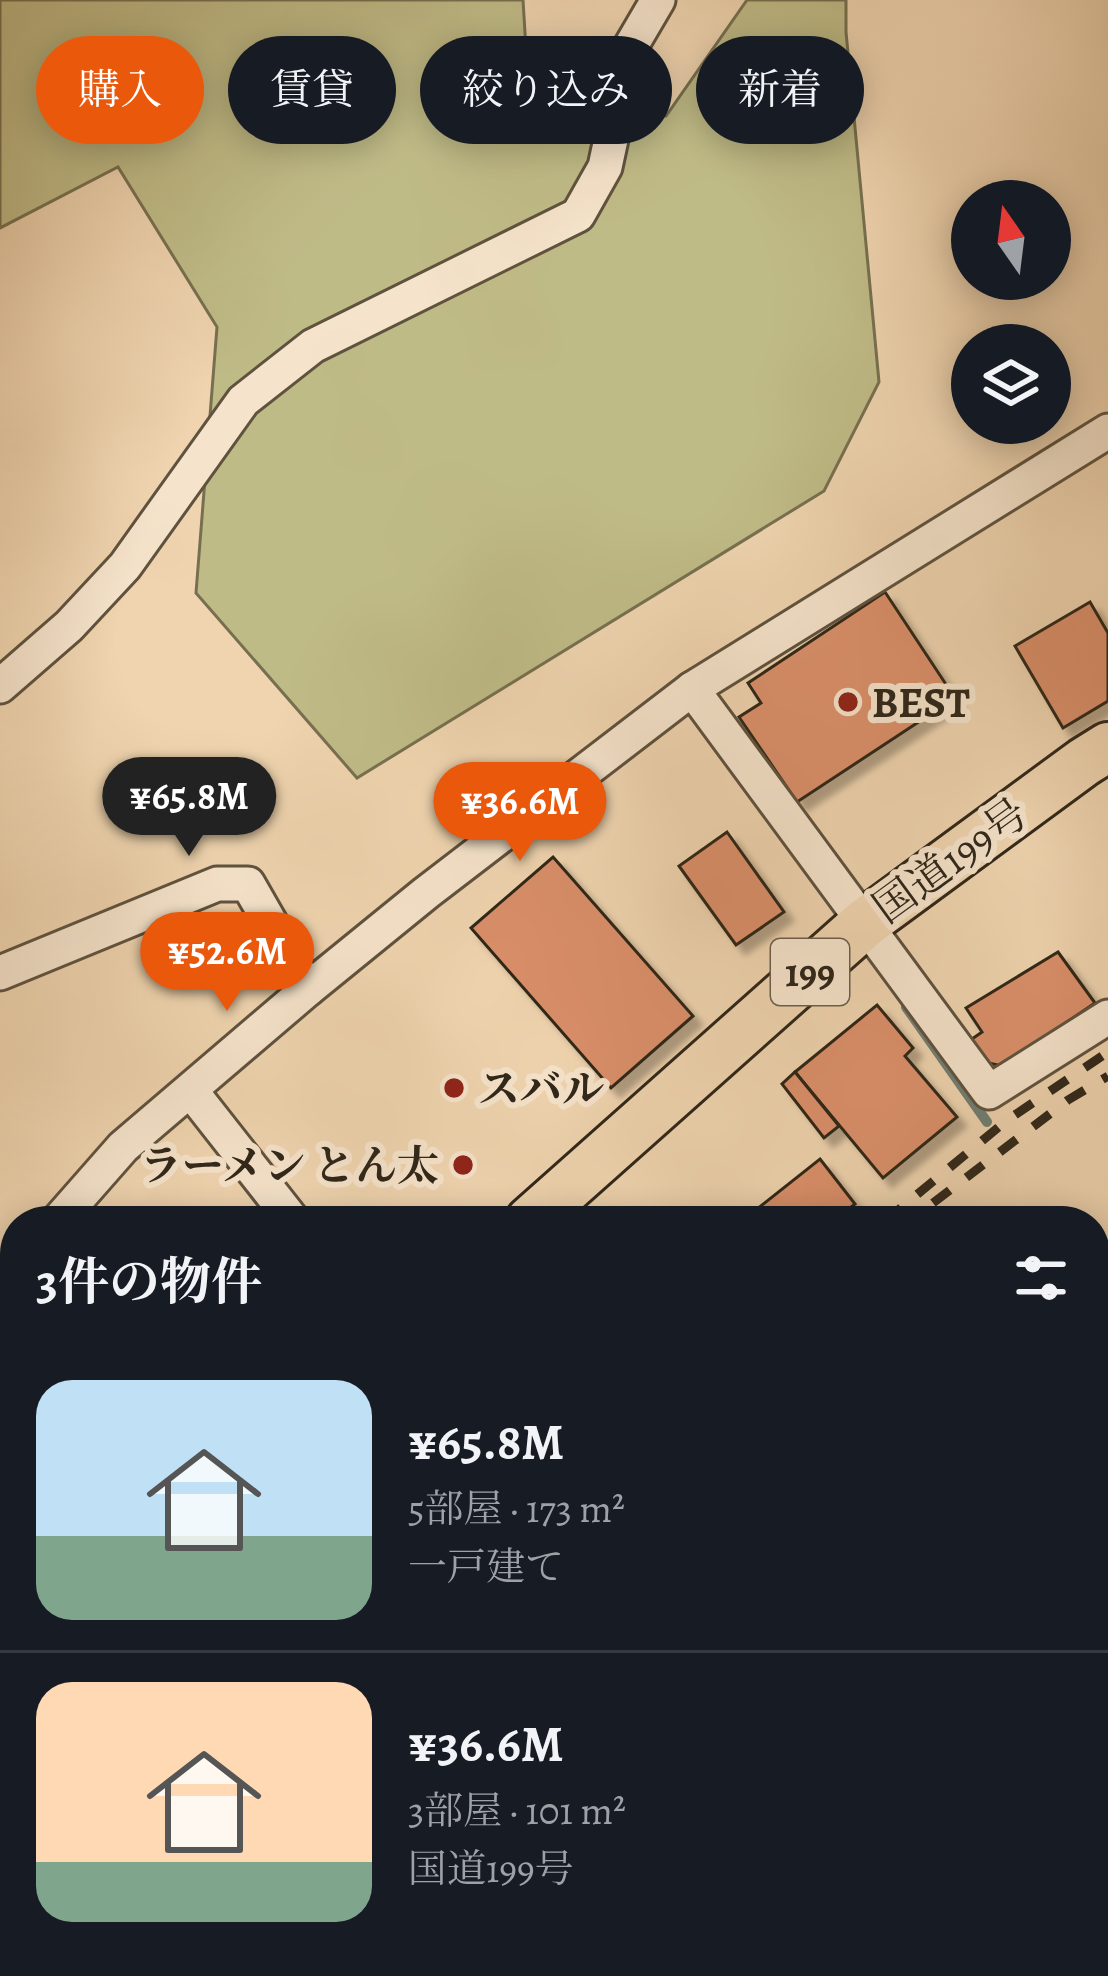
<!DOCTYPE html>
<html lang="ja">
<head>
<meta charset="utf-8">
<style>
  :root { --surface:#171b24; --page:#20242c; --text:#f1f3f6; --muted:#9ea1a6; --line:#363941; --accent:#ea580c }
  body { margin:0; font-family:Alegreya,"Noto Serif JP",serif; background:var(--page); color:var(--text); height:100vh; display:flex; flex-direction:column; font-size:45px; white-space:nowrap }
  * { box-sizing:border-box; margin:0 }
  p { font-size:39px; color:var(--muted) }
  .icon { flex:none; width:66px; height:66px; fill:none; stroke:currentColor; stroke-width:2; stroke-linecap:round; stroke-linejoin:round }
  .map { position:relative; flex:1; overflow:hidden }
  .details { position:absolute; left:0px; top:1206px; width:1110px; height:771px; display:flex; flex-direction:column; background:var(--surface); border-radius:48px 48px 0 0; box-shadow:0 6px 30px #0003 }
  .details>* { flex:none }
  .hud { position:absolute; left:36px; top:36px; width:1038px; height:108px; display:flex; gap:24px }
  .needle { width:78px; rotate:346deg }
  .buttons { position:absolute; left:951px; top:180px; display:grid; gap:24px }
  .buttons a { display:grid; place-items:center; width:120px; height:120px; border-radius:50%; background:var(--surface); box-shadow:0 6px 30px #0003; font-size:60px }
  .price { position:absolute; translate:-50% -102px; padding:0 27px; border-radius:42px; background:var(--accent); color:#fff; font-size:39px; line-height:78px; filter:drop-shadow(0 3px 6px #0008) }
  .price::after { content:''; position:absolute; left:50%; top:72px; width:36px; height:27px; margin-left:-18px; background:inherit; clip-path:polygon(0 0,100% 0,50% 100%) }
  .price.active { background:#222; color:#fff }
  ul { padding:0; list-style:none }
  li { display:flex; align-items:center; gap:36px; height:300px; padding:0 36px }
  li+li { border-top:3px solid var(--line) }
  li span { display:grid; place-items:center; flex:none; width:336px; height:240px; border-radius:36px; color:#555 }
  li>.icon { margin-inline-start:auto }
  span .icon { width:144px; height:144px; fill:#fffc; stroke-width:1 }
  li b { font-size:51px }
  h2 { display:flex; justify-content:space-between; align-items:center; height:144px; padding:0 36px; font-size:51px }
  .chip { padding:0 42px; border-radius:54px; background:var(--surface); box-shadow:0 6px 30px #0003; font-size:42px; line-height:108px }
  .chip.active { background:var(--accent); color:#fff }
  .map>svg:first-child { display:block }
  .green { fill:#bfbb87; stroke:#777050; stroke-width:3 }
  .lines { fill:none; stroke-linecap:round; stroke-linejoin:round }
  .stream { stroke:#6f7e73; stroke-width:10 }
  .building { fill:#da8f6b; stroke:#2f2619; stroke-width:3; filter:url(#shadow) }
  .minor-casing { stroke:#5f523e; stroke-width:39 }
  .highway-casing { stroke:#2f2619; stroke-width:54 }
  .minor { stroke:#f5e3cb; stroke-width:33 }
  .highway { stroke:#efd4af; stroke-width:48 }
  .rail { stroke:#2f2619; stroke-width:9; stroke-dasharray:21 21; stroke-linecap:butt }
  .poi-dot { fill:#8f2418; stroke:#f5e3cb; stroke-width:4.5 }
  .labels { text-anchor:middle; stroke-width:12; stroke-linejoin:round; paint-order:stroke }
  .shield { fill:#f5e3cb; stroke:#6a5f4e; stroke-width:3 }
  .shield-label { font-size:39px; font-weight:bold; fill:#2f2619 }
  .poi-label { font-size:42px; font-weight:bold; fill:#2f2619; stroke:#f5e3cb; text-anchor:start }
  .street-label { font-size:42px; fill:#2f2619; stroke:#f5e3cb }
</style>
</head>
<body>
<div class="map">
<svg width="1108" height="1976" viewBox="0 0 1108 1976">
  <defs>
    <filter id="shadow"><feDropShadow dx="9" dy="9" stdDeviation="3" flood-color="#0004"/></filter>
  </defs>
  <rect width="100%" height="100%" fill="#efd4af"/>
  <filter id="stains"><feTurbulence type="fractalNoise" baseFrequency=".00167" numOctaves="4"/><feColorMatrix values="0 0 0 0 .2 0 0 0 0 .09 0 0 0 0 .02 0 0 0 .5 -.17"/></filter>
  <radialGradient id="worn" r=".72"><stop offset=".6" stop-color="#630" stop-opacity="0"/><stop offset="1" stop-color="#630" stop-opacity=".3"/></radialGradient>
  <path class="green" d="M0,0h523l7,115 136,1 81,-116h99v32l33,350 -55,109 -467,287 -161,-185 21,-266 -99,-160 -118,61z"/>
  <g class="lines">
    <path class="stream" d="M906,1007l81,115"/>
  </g>
  <g class="building">
    <path d="M885,592l70,106 -158,104 -58,-85 22,-14 -13,-20z"/>
    <path d="M1090,602l18,31v68l-45,27 -48,-82z"/>
    <path d="M727,832l57,80 -48,33 -57,-79z"/>
    <path d="M553,857l140,159 -82,72 -140,-160z"/>
    <path d="M1058,952l37,51 -93,63 -18,-4 -15,-21 13,-9 -16,-24z"/>
    <path d="M877,1005l36,43 -8,8 52,61 -74,61 -88,-106z"/>
    <path d="M795,1072l44,54 -15,12 -42,-54z"/>
    <path d="M820,1159l35,45 -22,17h-91z"/>
  </g>
  <g class="lines">
    <defs>
      <g id="minor">
        <path d="M0,686l69,-60 56,-60 118,-165 70,-55 265,-131 27,-48 26,-121 27,-46"/>
        <path d="M692,689l297,403 119,-75"/>
        <path d="M0,973l217,-89h31l60,105"/>
        <path d="M191,1091l102,130"/>
        <path d="M58,1221l65,-74 185,-158 118,-96 266,-204 416,-258"/>
        <path d="M0,1296l15,-20"/>
        <path d="M1095,1499l13,-14"/>
        <path d="M613,1976l17,-14"/>
      </g>
      <g id="highway">
        <path d="M530,1221l335,-298 219,-161 24,-15"/>
        <path d="M0,1692l15,-13"/>
        <path d="M0,1738l15,-14"/>
      </g>
    </defs>
    <use href="#minor" class="minor-casing"/>
    <use href="#highway" class="highway-casing"/>
    <use href="#minor" class="minor"/>
    <use href="#highway" class="highway"/>
    <g class="rail">
      <path d="M933,1203l135,-103 40,-24"/>
      <path d="M885,1221l121,-100 102,-69"/>
      <path d="M0,1963l15,-13"/>
      <path d="M14,1976l17,-14"/>
    </g>
  </g>
  <g class="poi-dot">
    <circle cx="848" cy="702" r="12"/>
    <circle cx="454" cy="1088" r="12"/>
    <circle cx="463" cy="1165" r="12"/>
  </g>
  <g class="labels">
    <rect class="shield" x="771" y="939" width="78" height="66" rx="9"/>
    <g class="shield-label">
      <text x="810" y="986">199</text>
    </g>
    <g class="poi-label">
      <text x="872" y="717">BEST</text>
      <text x="478" y="1103">スバル</text>
      <text x="439" y="1180" text-anchor="end">ラーメン とん太</text>
    </g>
    <g class="street-label">
      <text transform="translate(950 860) rotate(-36)" y="15">国道199号</text>
    </g>
  </g>
  <rect width="100%" height="100%" filter="url(#stains)"/>
  <rect width="100%" height="100%" fill="url(#worn)"/>
</svg>
<div class="buttons">
<a><svg class="needle" viewBox="-14 -14 28 28"><path d="M0-13l5 13h-10z" fill="#e53935"/><path d="M0 13l5-13h-10z" fill="#9ea1a6"/></svg></a>
<a><svg class="icon" aria-label="layers" viewBox="0 0 24 24"><path d="M12 4l9 5-9 5-9-5zM3 14l9 5 9-5"/></svg></a>
</div>
<b class="price active" style="left:189px;top:859px">¥65.8M</b>
<b class="price" style="left:520px;top:864px">¥36.6M</b>
<b class="price" style="left:227px;top:1014px">¥52.6M</b>
<div class="hud">
<a class="chip active">購入</a>
<a class="chip">賃貸</a>
<a class="chip">絞り込み</a>
<a class="chip">新着</a>
</div>
<section class="details">
<h2>3件の物件<svg class="icon" aria-label="filters" viewBox="0 0 24 24"><path d="M4 7h16M4 17h16"/><circle cx="9" cy="7" r="2"/><circle cx="15" cy="17" r="2"/></svg></h2>
<ul>
<li><span style="background:linear-gradient(#bfe0f5 65%,#7fa58c 0)"><svg class="icon" aria-label="home" viewBox="0 0 24 24"><path d="M3 11l9-7 9 7M6 9v11h12V9"/></svg></span><div><b>¥65.8M</b><p>5部屋 · 173 m²</p><p>一戸建て</p></div></li>
<li><span style="background:linear-gradient(#ffd9b3 75%,#7fa58c 0)"><svg class="icon" aria-label="home" viewBox="0 0 24 24"><path d="M3 11l9-7 9 7M6 9v11h12V9"/></svg></span><div><b>¥36.6M</b><p>3部屋 · 101 m²</p><p>国道199号</p></div></li>
</ul>
</section>
</div>
</body>
</html>
